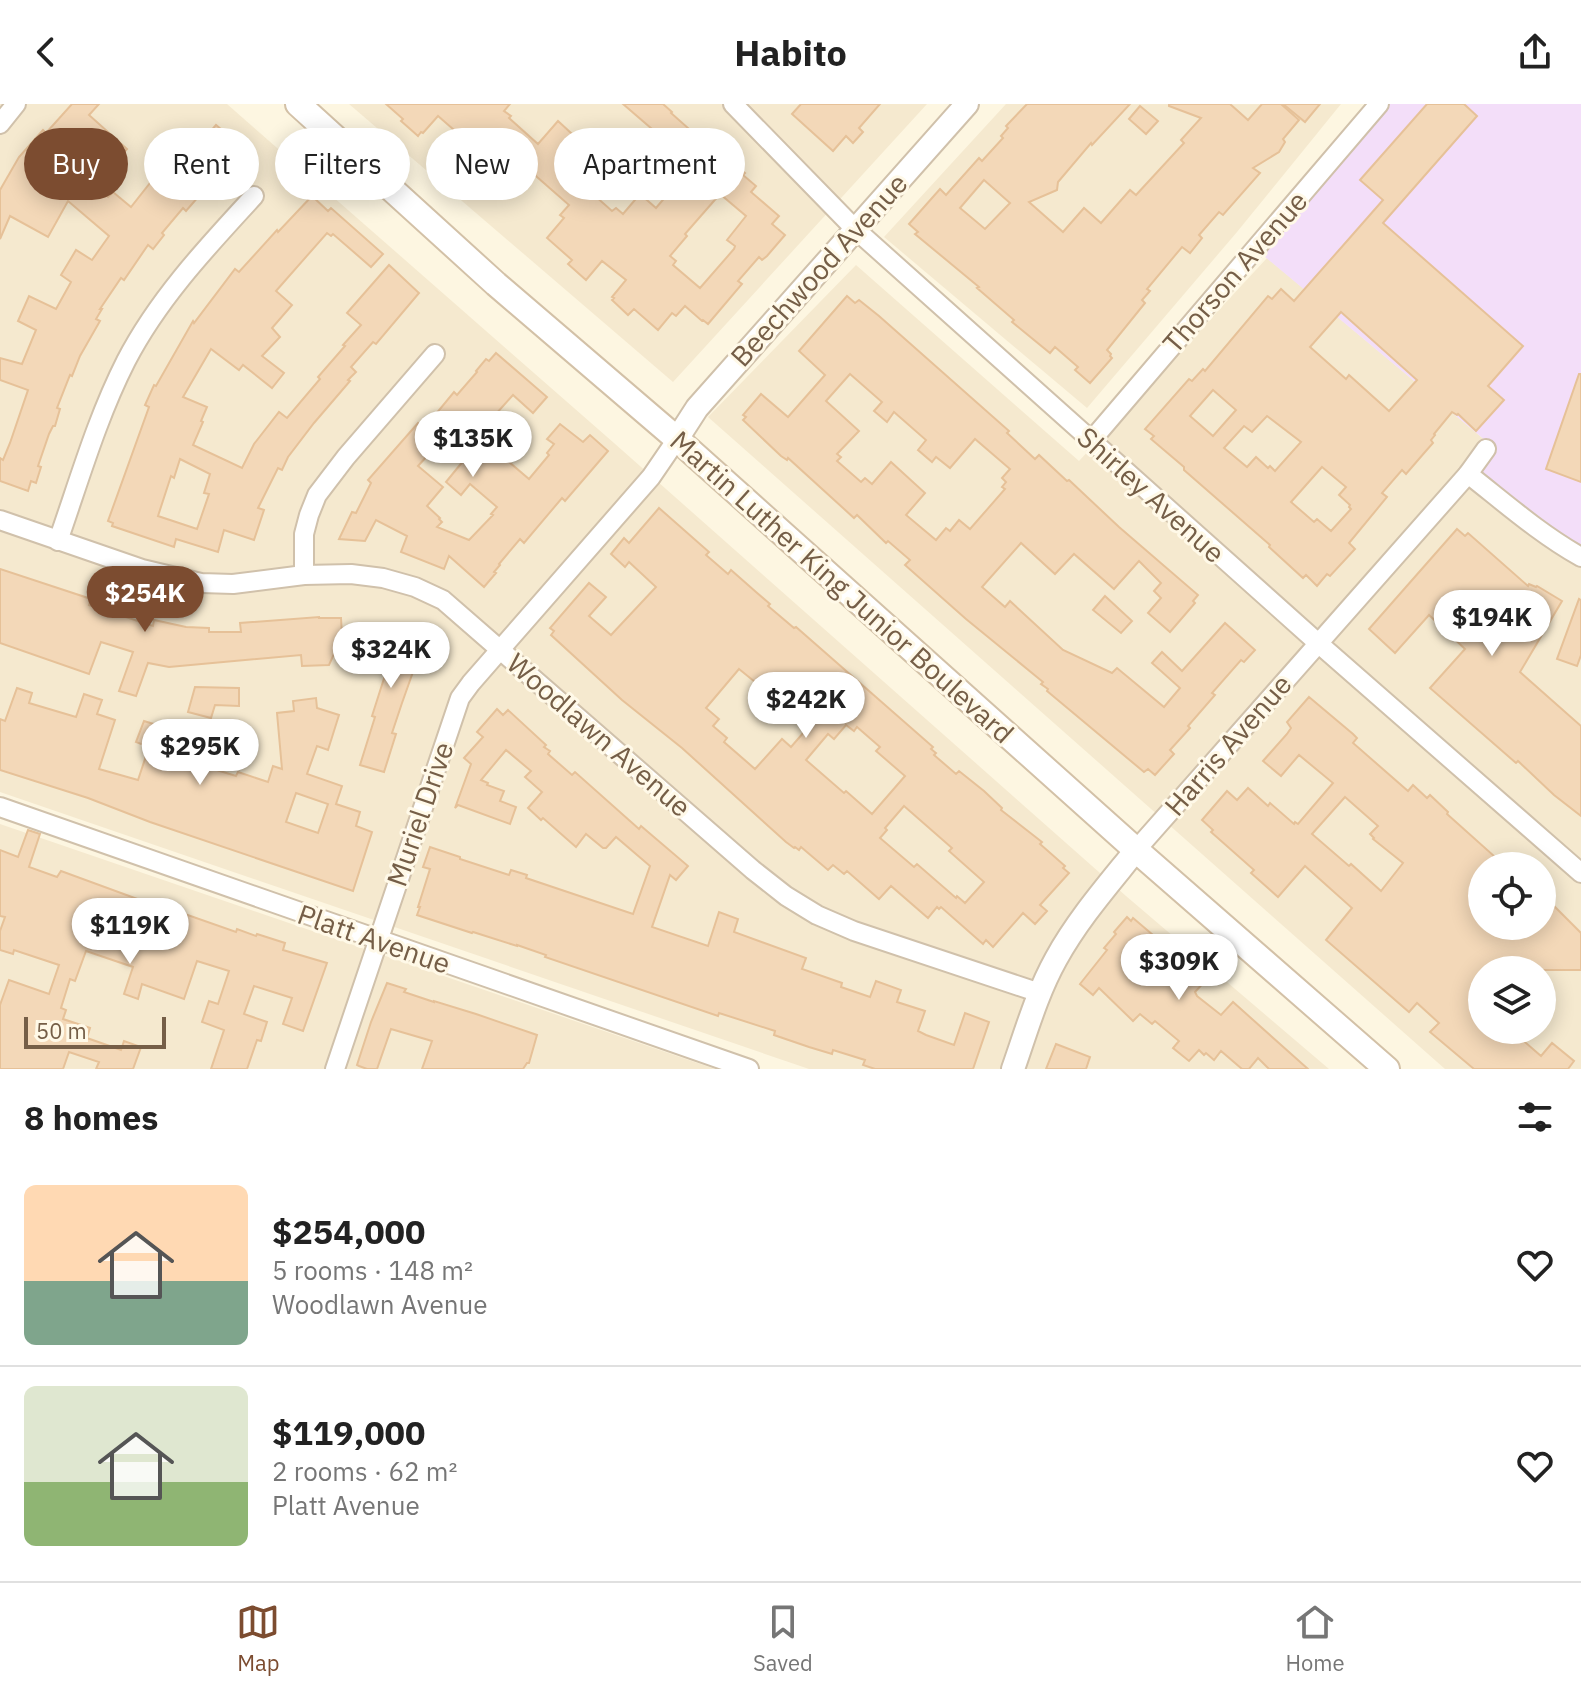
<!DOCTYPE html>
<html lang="en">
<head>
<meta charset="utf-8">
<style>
  :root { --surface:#fff; --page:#f2f2f2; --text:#222; --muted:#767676; --line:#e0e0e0; --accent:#7c4c30 }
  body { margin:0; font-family:"IBM Plex Sans",sans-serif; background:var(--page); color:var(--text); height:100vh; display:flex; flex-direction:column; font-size:30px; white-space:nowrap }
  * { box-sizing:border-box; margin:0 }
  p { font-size:26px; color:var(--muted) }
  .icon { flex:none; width:44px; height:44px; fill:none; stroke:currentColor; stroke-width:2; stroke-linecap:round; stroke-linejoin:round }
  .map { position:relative; height:965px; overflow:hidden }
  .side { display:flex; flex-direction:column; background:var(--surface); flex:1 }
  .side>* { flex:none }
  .banner { position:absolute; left:24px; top:24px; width:800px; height:72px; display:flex; gap:16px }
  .controls { position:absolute; left:1468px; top:748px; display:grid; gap:16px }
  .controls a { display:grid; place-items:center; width:88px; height:88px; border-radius:50%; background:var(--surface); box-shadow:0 4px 20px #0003; font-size:40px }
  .scale { position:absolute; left:24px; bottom:20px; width:142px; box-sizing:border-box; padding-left:8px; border:4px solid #755e47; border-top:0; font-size:22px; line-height:28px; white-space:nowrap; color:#755e47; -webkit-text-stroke:6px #fff9e8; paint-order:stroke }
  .price { position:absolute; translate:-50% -68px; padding:0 18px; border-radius:28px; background:#fff; color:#222; font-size:26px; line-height:52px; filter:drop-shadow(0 2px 4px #0008) }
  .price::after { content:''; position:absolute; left:50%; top:48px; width:24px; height:18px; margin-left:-12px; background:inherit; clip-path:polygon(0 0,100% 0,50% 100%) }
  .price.selected { background:var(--accent); color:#fff }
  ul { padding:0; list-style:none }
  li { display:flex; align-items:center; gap:24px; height:200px; padding:0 24px }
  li+li { border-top:2px solid var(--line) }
  li span { display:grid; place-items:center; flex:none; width:224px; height:160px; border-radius:12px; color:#555 }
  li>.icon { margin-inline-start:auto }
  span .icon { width:96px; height:96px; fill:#fffc; stroke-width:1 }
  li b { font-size:34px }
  h2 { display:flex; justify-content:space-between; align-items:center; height:96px; padding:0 24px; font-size:34px }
  .pill { padding:0 28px; border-radius:36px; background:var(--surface); box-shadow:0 4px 20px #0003; font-size:28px; line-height:72px }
  .pill.selected { background:var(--accent); color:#fff }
  header { display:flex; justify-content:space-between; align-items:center; height:104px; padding:0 24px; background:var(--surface); font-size:36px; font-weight:800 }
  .tabs { display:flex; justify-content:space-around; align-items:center; height:112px; border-top:2px solid var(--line); background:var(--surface); font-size:22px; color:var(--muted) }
  .tabs a { display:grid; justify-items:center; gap:4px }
  .tabs .selected { color:var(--accent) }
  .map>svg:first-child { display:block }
  .residential { fill:#f5e9cf; fill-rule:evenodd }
  .education { fill:#f3def9 }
  .building { fill:#f3d8b8; stroke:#e6c198; stroke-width:2; fill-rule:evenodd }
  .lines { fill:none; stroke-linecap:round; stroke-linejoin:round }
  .minor-casing { stroke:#d0c1ab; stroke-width:22 }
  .tertiary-casing { stroke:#d0c1ab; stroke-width:26 }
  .secondary-casing { stroke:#d3c1a7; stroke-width:28 }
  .minor { stroke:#fff; stroke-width:18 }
  .tertiary { stroke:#fff; stroke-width:22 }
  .secondary { stroke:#fff; stroke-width:24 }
  .labels { text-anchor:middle; stroke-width:6; stroke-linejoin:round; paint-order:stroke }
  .street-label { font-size:28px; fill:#755e47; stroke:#fff9e8 }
</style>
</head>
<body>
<header><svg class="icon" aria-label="back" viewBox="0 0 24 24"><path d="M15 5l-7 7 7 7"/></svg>Habito<svg class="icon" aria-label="share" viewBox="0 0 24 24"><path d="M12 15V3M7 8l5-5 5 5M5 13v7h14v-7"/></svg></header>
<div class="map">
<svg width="1581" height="965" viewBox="0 0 1581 965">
  <rect width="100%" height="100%" fill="#fdf6e1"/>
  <g class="residential">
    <path d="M0,0h227l387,339 512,453 203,173h-520l-809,-277z"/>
    <path d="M349,0h578l-254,278z"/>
    <path d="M1006,0h335l-104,128 -150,176 -203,-171z"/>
    <path d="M1267,154l226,189 88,107v515h-136l-737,-652 148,-152 223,196zM1482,762h60v60h-60zM1482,866h60v60h-60z"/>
    <path d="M0,720l715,245h-715z"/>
  </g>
  <path class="education" d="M1384,0h197v450l-110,-81 21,-27 -234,-195z"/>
  <g class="building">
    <path d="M72,0h27l-10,11 38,34 -13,14 -8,-7 -21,22 23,19 5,-5 18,15 34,-43 4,-3 7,6 19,-23 3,2 18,-21 19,16 -38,41 8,7 -19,22 -3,-3 -21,25 2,2 -11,14 -5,-4 -24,35 -3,-2 -21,31h2l-6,10 4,2 -20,35 -8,20 -2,-1 -13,33 3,1 -5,17h-2l-4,8 -11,32 3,1 -5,16 -5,-2 -3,10 -28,-10v-23l3,2 7,-17 18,-53 -28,-10v-22l22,6 14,-34 -18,-9 11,-25 27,13 15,-27 -10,-7 15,-25 16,10 17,-24 -41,-35 -20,36 -38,-21 -10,23v-49l19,-33 24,-27 3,3z"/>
    <path d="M386,0h124l-6,7 7,5 -2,2 29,26 20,-23 39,36 -20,23 35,31 4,-3 7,6 17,-20 16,14 34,-40 -19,-16 3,-4 -51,-44h40l9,8 -1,1 27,24 2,-2 45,38 -2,2 13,11 -5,6 28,24 -7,8 13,11 -18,21 -5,4 -3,-3 -21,24 4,3 -34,40 -5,-4 -1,1 -17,-15 -9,10 -4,-3 -14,17 -24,-21 -6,6 -16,-15 2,-2 -2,-1 14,-17 -24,-19 -16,19 -18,-16 4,-4 -25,-22 17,-20 -4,-3 9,-10 -48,-42 -9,10 -2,-2 -14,16 -2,-1 -4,4 -24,-22 -2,2 -18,-16 15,-18 -23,-20 -15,17 -2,-1 -3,4 -17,-15 2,-2zM720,90l26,22 -19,24 8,6 -1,3 -34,39 -27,-23 3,-4 -6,-5 17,-20 -2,-2z"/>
    <path d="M801,0h79l-21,24 4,4 -10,11 -7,-7 -13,15 -41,-37z"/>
    <path d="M1027,0h103l-38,41 -1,-2 -33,39 -1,8 -28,12 34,30 21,-24 17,15 29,-33 6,5 48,-52 -3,-3 20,-22 -32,-12v-2h61l18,16 14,-16h19l18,16 -16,19 2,3 -6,10 -26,16 7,5 -37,42 -4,-3 -20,23 3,3 -12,15 -8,-6 -35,42 3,2 -8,9 3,3 -38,47 4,4 -1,2 2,2 -22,25 -15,-13 3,-3 -23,-20 -5,6 -38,-31 2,-2 -37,-32 2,-1 -64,-53 3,-2 -9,-8 31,-35 6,6 33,-37 3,3 21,-23 -2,-2 7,-8 -2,-2zM984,76l26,23 -25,26 -25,-21z"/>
    <path d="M1283,0h37l-15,18z"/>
    <path d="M1427,0h37l13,12 -94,107 140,123 -35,40 16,14 -28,31 -18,-17 -1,1 -5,-3 -18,22 1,1 -4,5 2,3 -8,9 -19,22 -4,-4 -20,23 5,4 -38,46 6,6 -25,27 -3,-2 -10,12 -11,-11 -3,3 -34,-31 1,-2 -86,-75v-3l-33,-28 3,-3 -9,-7 44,-50 3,2 11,-12 2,2 63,-75 4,3 9,-10 13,12 53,-60 36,-41 -23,-20zM1341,208l76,68 -28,31 -40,-36 -3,4 -36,-32zM1213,286l23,20 -23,26 -23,-20zM1267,312l34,26 -26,29 -5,-5 -2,2 -12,-11 -9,10 -23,-19 20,-22 8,6zM1322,363l24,20 -7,8 11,10 -1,2 2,2 -20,22 -14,-12 -3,3 -23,-20z"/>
    <path d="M1140,2l18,15 -12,13 -17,-15z"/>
    <path d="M312,92l16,15 3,-3 52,46 -12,13 -38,-33 -2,2 -4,-3 -51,58 16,14 -20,23 8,9 -18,19 22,17 -12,15 -29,-23 -4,5 -28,-21 -28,48 24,10 -6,14 2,1 -10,23 49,23 12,-24 25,-32 8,6 33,-39 -2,-2 27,-31 -2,-1 18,-20 -14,-12 42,-48 30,28 -43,51 -3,-2 -22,25 5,5 -8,8 2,1 -36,42 -26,34 -6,13 -4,-2 -20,40 6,2 -10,30 -30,-10 -6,22 -42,-13 -2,8 -62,-21 1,-3 -5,-2 41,-114 -4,-2 9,-20 2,1 37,-65 1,2 41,-54 4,3 38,-42 1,2zM180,355l30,15 -6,19 5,1 -12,35 -39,-13 13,-40 3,2z"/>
    <path d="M847,192l8,7 4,-3 20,16 130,115 -2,2 28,26 4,-4 28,26 2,-1 50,47 79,68 -5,6 2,2 -25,29 -22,-19 13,-15 -7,-7 7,-8 -22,-22 -25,28 -40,-35 -19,20 -34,-31 -39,44 23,20 5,-6 53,49 49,23 5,-5 47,39 16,-19 -28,-25 10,-11 20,19 43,-48 30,27 -11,12 -3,-2 -29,33 3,2 -27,31 2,2 -20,22 4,4 -19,21 -7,-6 -4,3 -97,-81 1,-2 -7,-5 2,-2 -77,-63 -61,-54 5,-5 -22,-19 -2,2 -29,-28 -3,3 -66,-60 -1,2 -6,-4 -38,-36 3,-3 -3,-2 18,-21 27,23 37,-42 -26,-24zM850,270l32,28 -8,9 13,11 7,-10 32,28 -8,10 14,12 4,-5 14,11 25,-29 35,30 -8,9 4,4 -4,5 3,2 -35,40 -11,-9 -9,11 -4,-3 -10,12 -30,-25 19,-22 -34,-31 -19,22 -7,-6 -4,4 -24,-21 4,-4 -4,-3 22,-23 -33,-30z"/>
    <path d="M496,249l51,44 -14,16 -20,-18 -26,29 -9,-8 -31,36 -9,-8 -20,22 25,21 -16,19 13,12 -1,1 3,3 -5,5 32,13 24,-25 -2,-1 6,-7 -27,-23 -9,11 -15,-13 18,-22 11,9 15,-17 9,7 3,-3 27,23 20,-24 -2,-2 7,-9 -7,-5 13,-15 23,18 7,-7 18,16 -43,50 -3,-3 -38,45 -4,-4 -21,25 1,1 -6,7 2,1 -12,14 -35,-31 -5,13 -43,-17 6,-16 -31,-16 -11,21 -26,-2 13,-27 4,1 15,-30 -3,-3 50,-57 3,3 7,-8 3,2 23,-28 3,3 20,-23 -1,-1 10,-12 3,2z"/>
    <path d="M1579,270h2v108l-35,-13z"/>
    <path d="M659,404l50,44 -3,3 22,19 3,-4 25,22 14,12 -2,2 26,22 2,-1 137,120 -2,2 5,4 -2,2 22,19 3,-3 25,20 18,17 -1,2 41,32 -2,2 25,22 -2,2 6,5 -29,32 7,6 -12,13 -12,-11 -30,34 -7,-7 -3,4 -42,-37 -2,2 -2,-2 -9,11 -37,-32 -12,13 -32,-28 -3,3 -11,-9 -5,5 -27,-23 -2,3 -4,-3 -1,1 -8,-6 -104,-94 -60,-48 -71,-65 3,-4 -4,-3 39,-45 17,14 -17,19 22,19 45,-48 -27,-25 -4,5 -14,-13 13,-16 5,5zM739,565l48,39 15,-17 22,18 -33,38 -9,-8 -27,30 -31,-27 3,-4 -14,-12 6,-7 -13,-11zM846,621l8,6 3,-4 23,20 -4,4 29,25 -33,38 -26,-23 -2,2 -38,-33 22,-26 6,5zM904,702l48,42 -3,3 35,31 -19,21 -8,-7 -1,2 -39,-34 -3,3 -34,-29 7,-8 -2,-2z"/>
    <path d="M1457,425l8,7 3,-3 60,53 1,-2 7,3 1,-1 25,15 -42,71 61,54v90l-27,-21 -36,-34 -2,2 -86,-75 35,-39 -36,-34 -34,38 -26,-24z"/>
    <path d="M0,465l91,30 -2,6 64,21 1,-6 32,7 23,1v4h32l-1,-9 79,-6v1h22l1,18 -13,29 -27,1 -1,-11 -132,12 -21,-4 -12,33 -17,-5 14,-39 -32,-10 -12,32 -89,-31z"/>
    <path d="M1105,492l27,25 -11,12 -28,-23z"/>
    <path d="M1579,495l2,1v55l-4,11 -20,-7z"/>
    <path d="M383,520l45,16 -5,16 -4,-1 -17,48 -10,30 4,1 -12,38 -24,-7 15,-48 -3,-1 15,-47 -20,-9 6,-17 3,1z"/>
    <path d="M195,583l44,1v18l-24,-1 -4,13 -23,-6z"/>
    <path d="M17,584l15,5 -3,10 47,14 8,-23 18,6 -5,14 18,6 -16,49 39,11 11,-33 -13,-5 8,-21 16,5 -4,12 39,13 -4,11 45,14 2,-4 30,10 5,-16 9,3 -5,-56 17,-2 -1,-10 23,-3 1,10 22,7 -11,35 -11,-4 -10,28 35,12 -6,18 24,8 -4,14 16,6 -19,59 -203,-69 -62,-24 -88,-28v-51l5,2zM296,689l32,11 -10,29 -32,-11z"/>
    <path d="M1309,593l44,37 4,4 -4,5 55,48 5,-6 14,13 3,-3 18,17 -1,2 47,42 -8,10h-4v60h60v-27l10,9 2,-2 27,27v37h-99v60h29l30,26 11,-13 22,18 -6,8h-94l-44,-37 9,-9 -22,-20 -8,9 -83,-72 26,-32 -47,-42 -27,31 -27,-24 3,-3 -43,-38 2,-2 -11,-10 25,-29 10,9 11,-12 20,18 2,-3 24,21 1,-2 3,2 35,-41 -34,-28 -18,21 -18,-15 24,-27 4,-6 -4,-6zM1345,693l33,29 -8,8 4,4 -1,1 30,24 -22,28 -30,-27 -2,2 -37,-32z"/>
    <path d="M497,605l6,6 5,-5 38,35 -2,2 6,4 -2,3 24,21 3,-3 64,57 2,-3 47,40 -12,14 -6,-5 -18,52 56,19 11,-34 19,7 -4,13 72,26 -4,11 40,14 -1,4 29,10 6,-16 25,9 -4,12 28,9 -7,20 8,4 28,10 11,-32 24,9 -16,47h-98l-12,-4 2,-5 -32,-10 -1,4 -23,-7 -35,-12 1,-4 -56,-18 -1,3 -173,-59 1,-2 -29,-10v1l-44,-14 -1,1 -55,-18 3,-8h-2l12,-38 -7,-2 7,-20 30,10v2l49,16 2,-5 16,5 -1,3 107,36 17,-48 -34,-29 -10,11h-3l-17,-14 -10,13 -33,-29 -2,2 -13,-12 14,-16 -17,-15 6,-6 -25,-21 -25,30 7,3 -1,2 17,6 -4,10 16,6 -6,17 -52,-19 -3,3 16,-44 -7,-6 19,-21 -6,-5z"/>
    <path d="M28,726l12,4 -11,33 28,10 4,-6 120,44 1,-2 54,19 1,-3 19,7 1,-2 28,9 -2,7 44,13 -24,68 -20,-7 9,-26 -38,-12 -10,28 23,8 -6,19 -4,-1 -10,29h-36l13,-39 -22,-8 7,-21 9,3 11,-33 -32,-10 -13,38 -42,-15 -4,15 -14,-5 9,-27 -47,-16 -11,30 -5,-2 -9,29 5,2 -3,9 27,9 -3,10 34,12 3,-9 17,6 -8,22h-37l3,-7 -30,-10 -6,17h-63v-64l9,-25 40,14 10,-29 -45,-15 -1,4 -13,-4v-19l5,-14 -5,-1v-66l18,7z"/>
    <path d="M1127,813l4,4 2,-3 73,62 -11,12 2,4 24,19 12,-13 75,67h-39l-11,-11 -9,11h-7l-21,-18 -7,9 -8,-7 -2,2 -5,-5 -10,11 -16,-13 6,-7 -24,-20 -3,3 -12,-10 -7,7 -34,-33 -6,7 -13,-11 27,-34 -3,-2 12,-14 -2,-2z"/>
    <path d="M387,879l19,6 -2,3 30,10v-1l42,13 61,21 -8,28h-2l-4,6h-101l10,-28 -41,-12 -14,40h-10l-8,-3 -2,-1 14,-43z"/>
    <path d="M1056,940l34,13 -4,12h-40z"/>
  </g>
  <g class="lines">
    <defs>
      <g id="minor">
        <path d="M733,0l122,125 463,414 263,230"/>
        <path d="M0,20l16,-20"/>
        <path d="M1091,337l288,-337"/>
        <path d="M1468,370c37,29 72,60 113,83"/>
        <path d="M0,416l142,49 59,14 32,1 71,-9 47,-1 32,4 32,9 28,13 310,270 33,26 31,19 37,16 186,62"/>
        <path d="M58,437c21,-60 39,-123 68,-180 32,-62 81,-114 128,-165"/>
        <path d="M304,471v-41l5,-19 8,-20 29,-38 89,-103"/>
        <path d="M0,703l749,262"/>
        <path d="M1136,746l332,-376 18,-25"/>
        <path d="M335,965l125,-371 11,-15 180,-206 26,-38"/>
      </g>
      <g id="tertiary">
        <path d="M677,335l20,-31 270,-304"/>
        <path d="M1013,965c13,-37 24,-76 43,-110 22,-40 52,-74 80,-109"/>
      </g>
      <path id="secondary" d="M298,0l198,180 181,155 459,411 251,219"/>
    </defs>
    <use href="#minor" class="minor-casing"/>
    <use href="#tertiary" class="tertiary-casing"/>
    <use href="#secondary" class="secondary-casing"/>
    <use href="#minor" class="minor"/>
    <use href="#tertiary" class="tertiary"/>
    <use href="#secondary" class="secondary"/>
  </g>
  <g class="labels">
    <g class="street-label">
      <text transform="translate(819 166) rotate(-48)" y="10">Beechwood Avenue</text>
      <text transform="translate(1235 168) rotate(-49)" y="10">Thorson Avenue</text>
      <text transform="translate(1151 391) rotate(42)" y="10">Shirley Avenue</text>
      <text transform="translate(842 483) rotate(42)" y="10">Martin Luther King Junior Boulevard</text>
      <text transform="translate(599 631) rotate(41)" y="10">Woodlawn Avenue</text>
      <text transform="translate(1228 641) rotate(-49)" y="10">Harris Avenue</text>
      <text transform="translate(420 710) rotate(-71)" y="10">Muriel Drive</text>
      <text transform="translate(374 835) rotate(19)" y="10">Platt Avenue</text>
    </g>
  </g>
</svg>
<div class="controls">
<a><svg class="icon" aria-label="locate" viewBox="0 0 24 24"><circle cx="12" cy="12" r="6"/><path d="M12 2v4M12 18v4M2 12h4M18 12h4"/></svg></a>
<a><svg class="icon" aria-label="layers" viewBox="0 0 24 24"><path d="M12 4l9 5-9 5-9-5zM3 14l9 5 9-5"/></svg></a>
</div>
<div class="scale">50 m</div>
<b class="price" style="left:473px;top:375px">$135K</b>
<b class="price selected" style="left:145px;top:530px">$254K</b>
<b class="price" style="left:1492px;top:554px">$194K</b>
<b class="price" style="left:391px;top:586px">$324K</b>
<b class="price" style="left:806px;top:636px">$242K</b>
<b class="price" style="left:200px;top:683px">$295K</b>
<b class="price" style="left:130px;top:862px">$119K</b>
<b class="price" style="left:1179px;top:898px">$309K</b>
<div class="banner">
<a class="pill selected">Buy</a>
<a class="pill">Rent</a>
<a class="pill">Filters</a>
<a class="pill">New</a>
<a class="pill">Apartment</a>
</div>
</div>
<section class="side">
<h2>8 homes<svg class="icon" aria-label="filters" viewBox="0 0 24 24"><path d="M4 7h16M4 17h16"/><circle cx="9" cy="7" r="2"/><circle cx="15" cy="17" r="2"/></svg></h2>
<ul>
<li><span style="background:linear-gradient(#ffd9b3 60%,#7fa58c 0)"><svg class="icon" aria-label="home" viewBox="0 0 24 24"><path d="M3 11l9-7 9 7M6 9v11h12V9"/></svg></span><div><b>$254,000</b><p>5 rooms · 148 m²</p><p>Woodlawn Avenue</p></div><svg class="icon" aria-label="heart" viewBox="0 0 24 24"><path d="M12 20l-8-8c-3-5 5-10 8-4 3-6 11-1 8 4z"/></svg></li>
<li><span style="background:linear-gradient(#dfe7d0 60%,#8fb573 0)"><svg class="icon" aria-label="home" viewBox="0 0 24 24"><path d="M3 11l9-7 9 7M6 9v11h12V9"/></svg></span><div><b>$119,000</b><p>2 rooms · 62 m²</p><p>Platt Avenue</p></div><svg class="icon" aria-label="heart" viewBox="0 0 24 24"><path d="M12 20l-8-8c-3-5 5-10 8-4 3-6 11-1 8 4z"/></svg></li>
</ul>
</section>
<nav class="tabs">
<a class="selected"><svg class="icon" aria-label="map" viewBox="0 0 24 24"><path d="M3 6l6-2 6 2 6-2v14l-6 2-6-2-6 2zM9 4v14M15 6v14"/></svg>Map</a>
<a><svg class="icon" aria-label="saved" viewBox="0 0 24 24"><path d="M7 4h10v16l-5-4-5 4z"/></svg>Saved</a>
<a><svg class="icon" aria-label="home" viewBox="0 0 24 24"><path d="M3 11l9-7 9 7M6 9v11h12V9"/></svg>Home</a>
</nav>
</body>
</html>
